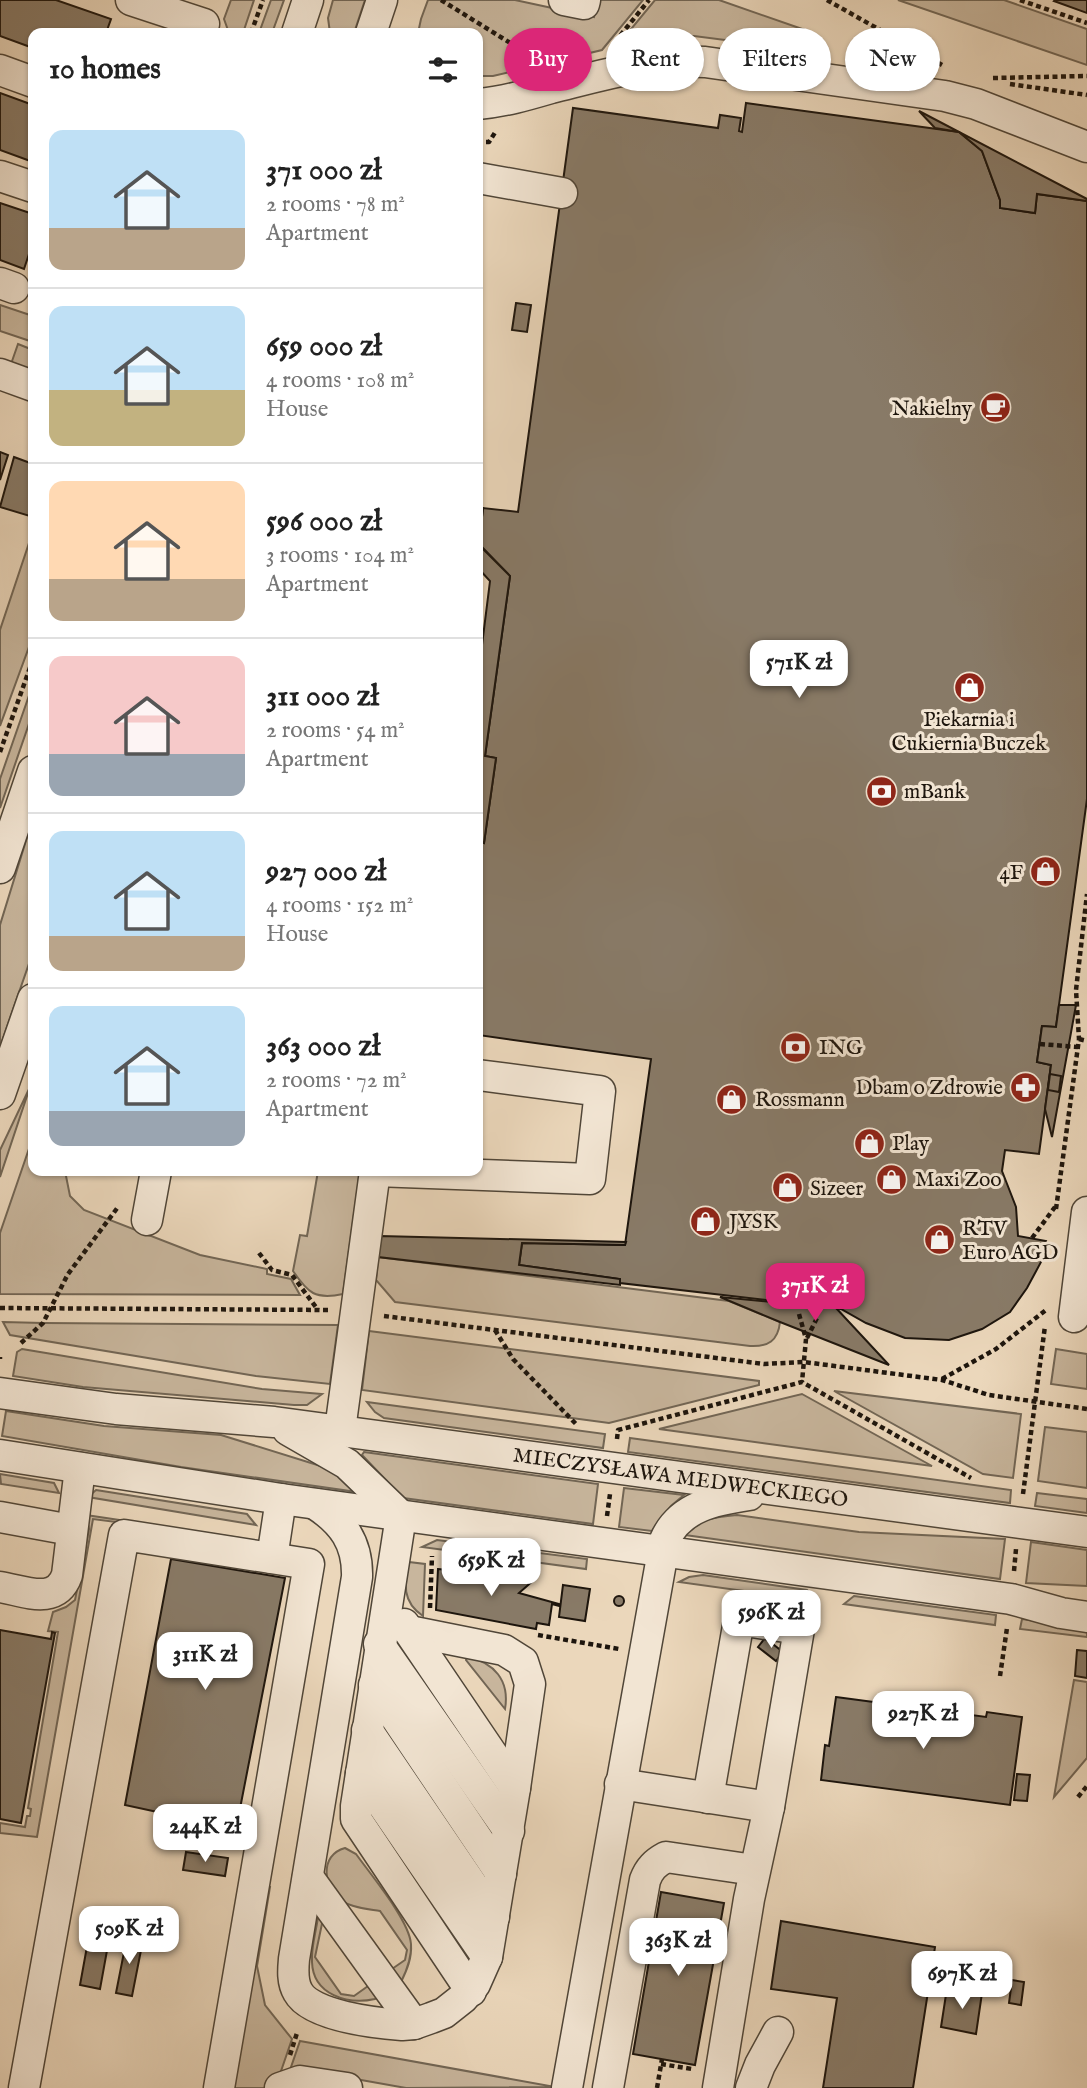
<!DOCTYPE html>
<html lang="en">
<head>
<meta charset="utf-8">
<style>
  :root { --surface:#fff; --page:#f2f2f2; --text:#222; --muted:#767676; --line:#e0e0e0; --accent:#db2777 }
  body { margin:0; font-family:"IM FELL English",serif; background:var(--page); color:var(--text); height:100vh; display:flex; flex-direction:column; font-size:26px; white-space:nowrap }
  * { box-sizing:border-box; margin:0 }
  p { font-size:23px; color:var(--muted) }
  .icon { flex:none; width:38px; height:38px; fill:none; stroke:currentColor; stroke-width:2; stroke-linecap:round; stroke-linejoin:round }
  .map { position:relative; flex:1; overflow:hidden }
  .panel { position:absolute; left:28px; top:28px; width:455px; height:1148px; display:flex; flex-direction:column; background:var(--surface); border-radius:14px; box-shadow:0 2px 5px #0004 }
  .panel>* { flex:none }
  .banner { position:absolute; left:504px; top:28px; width:478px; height:63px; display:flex; gap:14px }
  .price { position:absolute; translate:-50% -60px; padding:0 16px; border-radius:14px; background:#fff; color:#222; font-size:23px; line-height:46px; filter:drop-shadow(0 2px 4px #0008) }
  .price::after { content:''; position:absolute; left:50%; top:42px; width:21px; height:16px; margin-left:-10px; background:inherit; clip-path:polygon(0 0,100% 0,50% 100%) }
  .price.current { background:var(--accent); color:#fff }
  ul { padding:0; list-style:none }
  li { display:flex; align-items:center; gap:21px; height:175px; padding:0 21px }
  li+li { border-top:2px solid var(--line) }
  li span { display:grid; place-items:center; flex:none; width:196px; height:140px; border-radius:14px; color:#555 }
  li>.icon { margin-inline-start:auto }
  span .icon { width:84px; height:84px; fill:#fffc; stroke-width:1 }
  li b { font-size:30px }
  h2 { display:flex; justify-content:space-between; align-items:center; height:84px; padding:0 21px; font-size:30px }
  .pill { padding:0 24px; border-radius:32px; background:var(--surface); box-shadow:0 2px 5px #0004; font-size:24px; line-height:63px }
  .pill.current { background:var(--accent); color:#fff }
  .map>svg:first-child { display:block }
  .green { fill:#c8b69d; stroke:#726655; stroke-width:2 }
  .building { fill:#887a67; stroke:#1d150d; stroke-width:2 }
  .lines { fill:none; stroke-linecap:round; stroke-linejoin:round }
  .minor-casing { stroke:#504638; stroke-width:33 }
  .path { stroke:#1d150d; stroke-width:4.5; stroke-dasharray:5 3.5; stroke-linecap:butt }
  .minor { stroke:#f2e5d3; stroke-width:30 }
  .labels { text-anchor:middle; stroke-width:6; stroke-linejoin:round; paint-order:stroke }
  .poi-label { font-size:21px; fill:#1d150d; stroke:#f2e5d3; text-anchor:start }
  .street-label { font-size:21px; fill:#1d150d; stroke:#f2e5d3 }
</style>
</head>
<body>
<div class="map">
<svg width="1087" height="2088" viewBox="0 0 1087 2088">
  <rect width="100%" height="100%" fill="#ebd7bb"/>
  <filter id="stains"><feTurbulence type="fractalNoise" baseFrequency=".00286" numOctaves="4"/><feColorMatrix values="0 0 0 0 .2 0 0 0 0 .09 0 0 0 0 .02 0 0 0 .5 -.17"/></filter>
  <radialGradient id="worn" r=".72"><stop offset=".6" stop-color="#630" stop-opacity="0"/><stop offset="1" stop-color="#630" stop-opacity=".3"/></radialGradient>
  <g class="green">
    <path d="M231,0h23l-11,33h-14l-5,-14z"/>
    <path d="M271,0h13l-12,33h-13z"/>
    <path d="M333,0h32l-11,33h-24l-2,-15z"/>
    <path d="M428,0h87l79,17 3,-17h46l-41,50 -109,26h-15v-43h-60l3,-14z"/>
    <path d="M655,0h64l86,30 5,3 1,10 -8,7 -109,-14h-23l-54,10z"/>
    <path d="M898,0h106l83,29v36z"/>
    <path d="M0,305l33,11v26l-33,-11z"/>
    <path d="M18,344l15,6v21l-22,-7z"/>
    <path d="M33,531v105l-33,90v-96z"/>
    <path d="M33,684v28l-33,96v-29z"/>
    <path d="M33,818v134l-33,95v-122z"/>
    <path d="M30,1087l-30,90v-27z"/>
    <path d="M33,1137v34h32l5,25 14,14 116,45 67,14v5l24,5 9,16 -300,-1v-61z"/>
    <path d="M318,1171h42l-17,123c-28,6 -35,-1 -50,-23l7,-36 7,1z"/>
    <path d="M378,1257l351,44 51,21c-2,19 -12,25 -30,24l-355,-44 -19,-22z"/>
    <path d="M3,1322l40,1 295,2 -8,59 -74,-8 -246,-41z"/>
    <path d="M369,1331l390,50v4l-150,38 -247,-33z"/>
    <path d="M22,1349l240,40 60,5 -15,11h-13l-211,-18 -70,-11 4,-24z"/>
    <path d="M1056,1349l31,5v35l-36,-5z"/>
    <path d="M834,1391l187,23 -8,64 -30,-4z"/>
    <path d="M802,1394l130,72 -273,-37z"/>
    <path d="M367,1402l238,32 -2,14 -219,-30 -9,-6z"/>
    <path d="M6,1411l98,15 117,9 106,33 10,5 20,19 -176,-25 -179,-31z"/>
    <path d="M1045,1427l42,5v56l-49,-7z"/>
    <path d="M630,1438l381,52 -1,13 -382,-51z"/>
    <path d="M364,1452l234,32 -5,40 -197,-27 -9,-16 -25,-26z"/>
    <path d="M0,1474l54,9 5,10 -58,-9z"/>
    <path d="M624,1488l60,7 -13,11 -19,25 -33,-4z"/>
    <path d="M96,1490l151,24 9,11 -168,-28z"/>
    <path d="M1037,1493l50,6v14l-52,-7z"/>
    <path d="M86,1515l154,23 -147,-19 -56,318 -37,-4v-10l25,4 2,-11h3l1,-7 -3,-1 30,-176 -10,-1 5,-19 13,-5 9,-7 14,-71z"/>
    <path d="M737,1515l122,17 146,7 -5,40 -315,-44c17,-17 29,-18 52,-20z"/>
    <path d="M437,1540l150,19 -1,10 -164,-22z"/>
    <path d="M1031,1542l56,8v36l-61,-3z"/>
    <path d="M409,1562l16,2 -2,52c-21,-14 -19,-32 -14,-54z"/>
    <path d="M703,1575l104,15 9,11 -137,-19 10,-5z"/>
    <path d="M854,1596l142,19 -1,10 -151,-21z"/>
    <path d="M1022,1619l65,9v9l-67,-8z"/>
    <path d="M467,1656c27,7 43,24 38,53l-39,-49z"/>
    <path d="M1074,1680l13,2v76l-33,39z"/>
    <path d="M345,1848l11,6c15,21 53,66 55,90 1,14 -4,26 -10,38l-12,-11 16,-11 2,-10 -27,-39c-12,-2 -27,-3 -38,-10 -19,-13 -23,-46 3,-53z"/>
    <path d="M267,1886l3,1 -13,79 8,39 27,34 -12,35 -16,14h-33z"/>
    <path d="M321,1916l2,3 -8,38 26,37 13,2 14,-10 9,11 -2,2c-27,6 -62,-4 -63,-37 -1,-15 4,-30 6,-45z"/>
    <path d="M300,2041l255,46 -149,1 -101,-18h-15z"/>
  </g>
  <g class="building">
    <path d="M0,0h56l55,19 -5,14h-73v15l-33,-12z"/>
    <path d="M1055,0h32v13l-33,-12z"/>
    <path d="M0,93l33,12v57l-33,-12z"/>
    <path d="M746,103l213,29 23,19 18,49v8l35,5 2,-19 50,7v598l-31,228 -14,-1 -5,36 14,3 -12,89 -34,-4 -3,21 14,36 2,29 28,5 -5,21 -14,26 -17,24 -28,17 -33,11 -44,-2 -39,-15 -25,-14 -12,-1 -21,16 -17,-21 -171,-20v-4l-101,-14 3,-22 103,2 26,-186 -173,-24v-193l6,1 12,-85 -11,-2 25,-180 -31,-32 4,-36 35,4 55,-404 145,20 2,-13 21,3 -2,13 3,1z"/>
    <path d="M919,111l168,88v2l-50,-7 -2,19 -35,-5v-8l-18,-49 -23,-19 -24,-4z"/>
    <path d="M0,203l33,11v28l-9,27 -24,-9z"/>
    <path d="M516,303l15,2 -4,27 -15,-2z"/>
    <path d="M0,452l8,3 -8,25z"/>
    <path d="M14,457l19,7v53l-33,-10z"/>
    <path d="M478,508h5l-4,36h-1z"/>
    <path d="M478,544l32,32 -25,180 11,2 -12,85 -6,-1v-165l12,-96 -12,-13z"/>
    <path d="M1059,1005h17l-24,132 -7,-28 6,-44 -14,-3 5,-36 14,1z"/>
    <path d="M1050,1074l11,2 -2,16 -11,-2z"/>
    <path d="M380,1236l246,6 -1,3 -103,-2 -3,22 101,14v6l-242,-28z"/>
    <path d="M720,1297l116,11 53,57 -109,-43z"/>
    <path d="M171,1559l114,19 -49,251 -111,-24z"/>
    <path d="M438,1569l97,10 -16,14 40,11v2l-7,-2 -3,21 -12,-2 -1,6 -100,-19z"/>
    <path d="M563,1585l27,4 -5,32 -26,-4z"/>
    <circle cx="619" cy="1601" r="5"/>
    <path d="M0,1630l51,9 1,-7 3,1 -34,190 -21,-4z"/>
    <path d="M765,1638l18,14 -7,9 -18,-14z"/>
    <path d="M1077,1650l10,1v27l-12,-2z"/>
    <path d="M836,1697l150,20 1,-5 35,5 -12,88 -189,-25 4,-35 4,1z"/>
    <path d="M1017,1774l13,1 -3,26 -13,-1z"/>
    <path d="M186,1852l42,6 -3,18 -42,-6z"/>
    <path d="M661,1892l63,11 -29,162 -62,-11z"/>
    <path d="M92,1919l20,4 -12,66 -20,-4z"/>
    <path d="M781,1921l154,26 -22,141h-90l14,-90 -66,-9z"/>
    <path d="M127,1937l16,3 -11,56 -16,-3z"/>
    <path d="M1012,1980l12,2 -3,23 -12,-2z"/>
    <path d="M947,1988l35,5 -6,41 -35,-7z"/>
  </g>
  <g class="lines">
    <defs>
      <g id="minor">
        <path d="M131,0l73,24"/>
        <path d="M564,0l20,4 1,-4"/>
        <path d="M297,33l11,-33"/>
        <path d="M371,33l11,-33"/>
        <path d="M0,70l33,12"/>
        <path d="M478,104c25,-2 49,-9 73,-16 52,-13 101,-28 154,-26l240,34 31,8 111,43"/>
        <path d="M0,176l33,11"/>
        <path d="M478,178l84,15"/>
        <path d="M0,283l14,5"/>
        <path d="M0,374l33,12"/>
        <path d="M0,868l33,-97"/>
        <path d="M0,1094l33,-95"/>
        <path d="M375,1171l215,8 10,-88 -122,-16"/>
        <path d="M147,1220l9,-49"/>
        <path d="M1074,1317l13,-105"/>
        <path id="s1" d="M0,1393l116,16 158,13 813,110"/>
        <path d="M288,1430l59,34 54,52"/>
        <path d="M340,1430l35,-259"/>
        <path d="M0,1455l281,44 730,100 50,14 26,4"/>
        <path d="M315,1504c28,18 43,39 42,73l-63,382c-1,11 -2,23 4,33 13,24 78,31 104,33l12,-1 17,-6 13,-5 19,-15 12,-14 12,-27 28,-169 15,-104 -7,-22 -19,-12 -95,-19"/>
        <path d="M401,1516l-45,290v13l115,172"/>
        <path d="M0,1517l71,13"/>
        <path d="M272,1558l9,-59"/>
        <path d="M0,1587c25,4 56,19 67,-12l13,-107"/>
        <path d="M404,1624l111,164"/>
        <path d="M379,1644l130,187"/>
        <path d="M374,1685l127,189"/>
        <path d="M367,1730l127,187"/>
        <path d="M361,1773l126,184"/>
        <path d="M620,1784l149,23"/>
        <path d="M708,1798l31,-178 60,9 -30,178 -20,92 -31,189"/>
        <path d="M308,1877l106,147"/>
        <path d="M24,2088l100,-553 185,29 -90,524"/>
        <path d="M280,2088l20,-7 47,7"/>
        <path d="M567,2088l98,-548c15,-34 51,-40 84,-45"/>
        <path d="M608,2088l37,-208c4,-11 10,-17 21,-23l88,13"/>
        <path d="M751,2088l9,-23 18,-33"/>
      </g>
    </defs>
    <use href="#minor" class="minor-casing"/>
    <g class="path">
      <path d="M441,0l100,62"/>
      <path d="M827,0l115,65"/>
      <path d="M1020,0l67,23"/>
      <path d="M251,33l12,-33"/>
      <path d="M615,42l34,-42"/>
      <path d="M993,78l94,-2"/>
      <path d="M1010,84l77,11"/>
      <path d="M486,142h3l7,-11"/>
      <path d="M0,752l33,-93"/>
      <path d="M1079,1039l8,2"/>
      <path d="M1040,1044l38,3"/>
      <path d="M1056,1209l23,-170 -3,-49 11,-96"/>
      <path d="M1032,1238l23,-31"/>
      <path d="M259,1253l13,17 20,5 26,35"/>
      <path d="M0,1308l328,2"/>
      <path d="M799,1314l7,25 -4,43"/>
      <path d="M384,1316l380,48 40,-2 138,18 47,15 98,14"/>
      <path d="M495,1330l18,29 63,65"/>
      <path d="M807,1338l11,-22"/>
      <path d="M21,1343l22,-20 25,-49 50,-67"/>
      <path d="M0,1357v2"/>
      <path d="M942,1379l54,-30 50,-39"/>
      <path d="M617,1439l1,-9 184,-48 169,96"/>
      <path d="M1023,1494l22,-168"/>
      <path d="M607,1516l3,-22"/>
      <path d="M1014,1571l2,-22"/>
      <path d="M430,1608l2,-52"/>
      <path d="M538,1635l81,14"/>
      <path d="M1000,1676l7,-48"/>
      <path d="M1078,1797l9,-11"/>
      <path d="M290,2055l7,-22"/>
      <path d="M661,2064l31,5"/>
      <path d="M657,2088l5,-29"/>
    </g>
    <use href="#minor" class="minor"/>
  </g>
  <defs>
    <symbol id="cafe-disc" viewBox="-11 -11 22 22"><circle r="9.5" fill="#8f2418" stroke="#f2e5d3"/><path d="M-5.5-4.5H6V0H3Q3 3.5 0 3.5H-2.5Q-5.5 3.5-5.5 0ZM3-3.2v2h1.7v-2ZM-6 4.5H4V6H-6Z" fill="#fff"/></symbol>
    <symbol id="shop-disc" viewBox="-11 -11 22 22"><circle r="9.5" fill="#8f2418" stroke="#f2e5d3"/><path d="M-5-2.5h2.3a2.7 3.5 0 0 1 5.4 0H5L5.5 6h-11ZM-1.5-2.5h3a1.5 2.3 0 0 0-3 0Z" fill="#fff"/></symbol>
    <symbol id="bank-disc" viewBox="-11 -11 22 22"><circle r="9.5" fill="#8f2418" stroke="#f2e5d3"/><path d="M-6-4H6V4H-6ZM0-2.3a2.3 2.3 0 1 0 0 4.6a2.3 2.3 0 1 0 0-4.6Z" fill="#fff"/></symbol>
    <symbol id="pharmacy-disc" viewBox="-11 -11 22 22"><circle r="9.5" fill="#8f2418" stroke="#f2e5d3"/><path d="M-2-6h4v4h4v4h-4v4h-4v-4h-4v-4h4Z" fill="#fff"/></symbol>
  </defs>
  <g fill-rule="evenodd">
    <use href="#cafe-disc" x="978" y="390" width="35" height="35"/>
    <use href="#shop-disc" x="952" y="670" width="35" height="35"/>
    <use href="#bank-disc" x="864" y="774" width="35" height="35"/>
    <use href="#shop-disc" x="1028" y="854" width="35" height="35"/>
    <use href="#bank-disc" x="778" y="1030" width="35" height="35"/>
    <use href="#pharmacy-disc" x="1008" y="1070" width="35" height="35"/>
    <use href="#shop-disc" x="714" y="1082" width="35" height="35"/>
    <use href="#shop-disc" x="852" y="1126" width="35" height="35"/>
    <use href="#shop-disc" x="874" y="1162" width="35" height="35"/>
    <use href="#shop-disc" x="770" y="1170" width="35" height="35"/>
    <use href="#shop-disc" x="688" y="1204" width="35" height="35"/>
    <use href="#shop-disc" x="922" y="1222" width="35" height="35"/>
  </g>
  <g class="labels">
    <g class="poi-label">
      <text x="972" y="415" text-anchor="end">Nakielny</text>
      <text x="969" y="726" text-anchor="middle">Piekarnia i<tspan x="969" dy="24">Cukiernia Buczek</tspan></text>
      <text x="904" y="798">mBank</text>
      <text x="1023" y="879" text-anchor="end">4F</text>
      <text x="819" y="1054">ING</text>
      <text x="1003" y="1094" text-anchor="end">Dbam o Zdrowie</text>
      <text x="755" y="1106">Rossmann</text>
      <text x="892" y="1150">Play</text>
      <text x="915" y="1186">Maxi Zoo</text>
      <text x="810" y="1195">Sizeer</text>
      <text x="729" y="1228">JYSK</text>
      <text x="962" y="1235">RTV<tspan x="962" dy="24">Euro AGD</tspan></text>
    </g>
    <g class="street-label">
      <text dy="7" stroke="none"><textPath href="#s1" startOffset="686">MIECZYSŁAWA MEDWECKIEGO</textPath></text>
    </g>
  </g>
  <rect width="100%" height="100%" filter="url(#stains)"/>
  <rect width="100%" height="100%" fill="url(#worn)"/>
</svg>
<b class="price" style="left:799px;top:700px">571K zł</b>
<b class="price current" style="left:815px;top:1323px">371K zł</b>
<b class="price" style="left:491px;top:1598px">659K zł</b>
<b class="price" style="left:771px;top:1650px">596K zł</b>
<b class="price" style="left:205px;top:1692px">311K zł</b>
<b class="price" style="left:923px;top:1751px">927K zł</b>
<b class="price" style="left:205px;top:1864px">244K zł</b>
<b class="price" style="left:129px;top:1966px">509K zł</b>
<b class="price" style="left:678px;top:1978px">363K zł</b>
<b class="price" style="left:962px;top:2011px">697K zł</b>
<div class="banner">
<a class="pill current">Buy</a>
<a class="pill">Rent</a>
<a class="pill">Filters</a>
<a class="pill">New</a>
</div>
<section class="panel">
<h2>10 homes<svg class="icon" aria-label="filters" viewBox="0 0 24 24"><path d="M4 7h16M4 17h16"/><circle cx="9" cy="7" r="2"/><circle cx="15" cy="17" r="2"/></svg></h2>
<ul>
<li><span style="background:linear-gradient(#bfe0f5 70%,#b9a48a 0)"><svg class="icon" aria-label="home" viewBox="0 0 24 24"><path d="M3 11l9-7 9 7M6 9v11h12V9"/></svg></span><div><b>371 000 zł</b><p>2 rooms · 78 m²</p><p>Apartment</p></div></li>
<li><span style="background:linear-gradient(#bfe0f5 60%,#c2b280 0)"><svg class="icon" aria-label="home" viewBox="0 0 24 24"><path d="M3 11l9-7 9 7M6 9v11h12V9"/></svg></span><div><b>659 000 zł</b><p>4 rooms · 108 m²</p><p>House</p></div></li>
<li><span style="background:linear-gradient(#ffd9b3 70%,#b9a48a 0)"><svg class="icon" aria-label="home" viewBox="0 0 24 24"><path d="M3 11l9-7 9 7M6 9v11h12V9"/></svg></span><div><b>596 000 zł</b><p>3 rooms · 104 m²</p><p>Apartment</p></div></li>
<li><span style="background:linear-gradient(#f6c9c9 70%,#9aa5b1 0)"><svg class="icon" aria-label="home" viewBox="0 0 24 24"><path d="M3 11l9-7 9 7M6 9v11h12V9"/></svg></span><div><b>311 000 zł</b><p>2 rooms · 54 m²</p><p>Apartment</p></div></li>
<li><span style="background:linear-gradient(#bfe0f5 75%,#b9a48a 0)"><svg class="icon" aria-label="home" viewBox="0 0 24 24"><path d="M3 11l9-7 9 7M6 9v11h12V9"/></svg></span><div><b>927 000 zł</b><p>4 rooms · 152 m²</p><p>House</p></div></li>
<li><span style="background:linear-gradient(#bfe0f5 75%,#9aa5b1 0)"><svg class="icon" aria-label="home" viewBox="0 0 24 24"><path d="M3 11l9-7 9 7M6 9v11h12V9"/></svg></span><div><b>363 000 zł</b><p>2 rooms · 72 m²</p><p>Apartment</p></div></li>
</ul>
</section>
</div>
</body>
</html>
